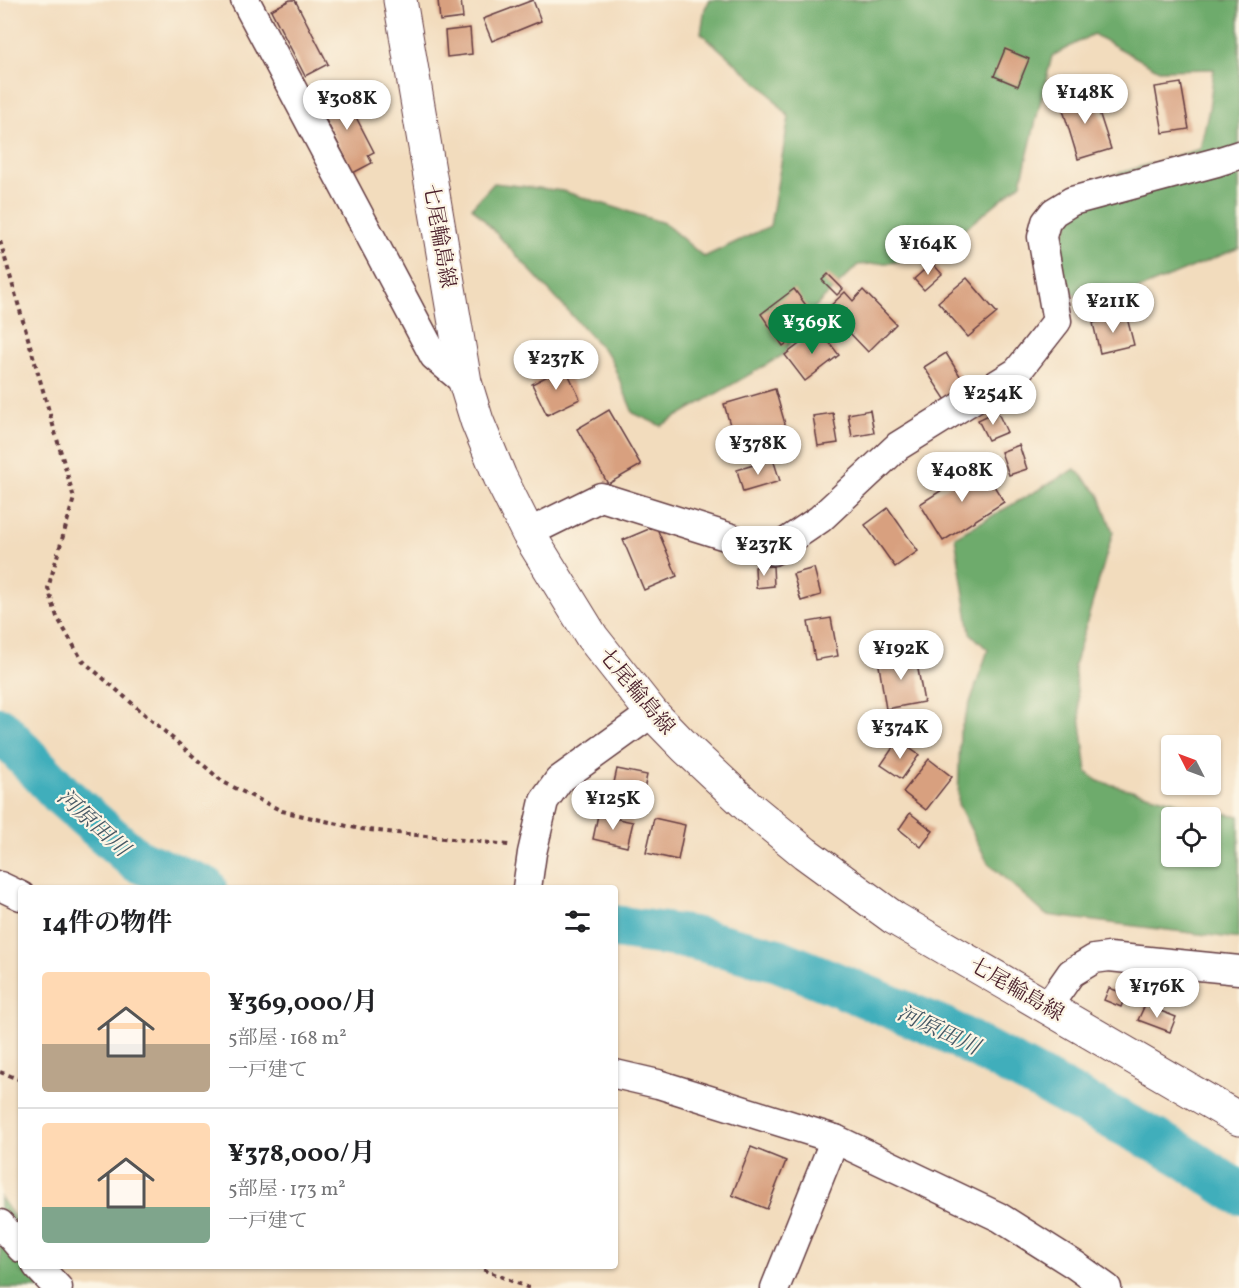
<!DOCTYPE html>
<html lang="ja">
<head>
<meta charset="utf-8">
<style>
  :root { --surface:#fff; --page:#f6f6f6; --text:#202124; --muted:#757577; --line:#e0e0e0; --accent:#0b8043 }
  body { margin:0; font-family:Vollkorn,"Noto Serif JP",serif; background:var(--page); color:var(--text); height:100vh; display:flex; flex-direction:column; font-size:22px; white-space:nowrap }
  * { box-sizing:border-box; margin:0 }
  p { font-size:20px; color:var(--muted) }
  .icon { flex:none; width:33px; height:33px; fill:none; stroke:currentColor; stroke-width:2; stroke-linecap:round; stroke-linejoin:round }
  .map { position:relative; flex:1; overflow:hidden }
  .side { position:absolute; left:18px; top:885px; width:600px; height:384px; display:flex; flex-direction:column; background:var(--surface); border-radius:6px; box-shadow:0 2px 4px #0004 }
  .side>* { flex:none }
  .needle { width:39px; rotate:312deg }
  .buttons { position:absolute; left:1161px; top:735px; display:grid; gap:12px }
  .buttons a { display:grid; place-items:center; width:60px; height:60px; border-radius:6px; background:var(--surface); box-shadow:0 2px 4px #0004; font-size:30px }
  .price { position:absolute; translate:-50% -51px; padding:0 14px; border-radius:21px; background:#fff; color:#222; font-size:20px; line-height:39px; filter:drop-shadow(0 2px 3px #0008) }
  .price::after { content:''; position:absolute; left:50%; top:36px; width:18px; height:14px; margin-left:-9px; background:inherit; clip-path:polygon(0 0,100% 0,50% 100%) }
  .price.active { background:var(--accent); color:#fff }
  ul { padding:0; list-style:none }
  li { display:flex; align-items:center; gap:18px; height:150px; padding:0 24px }
  li+li { border-top:2px solid var(--line) }
  li span { display:grid; place-items:center; flex:none; width:168px; height:120px; border-radius:6px; color:#555 }
  li>.icon { margin-inline-start:auto }
  span .icon { width:72px; height:72px; fill:#fffc; stroke-width:1 }
  li b { font-size:26px }
  h2 { display:flex; justify-content:space-between; align-items:center; height:72px; padding:0 24px; font-size:26px }
  .map>svg:first-child { display:block }
  .forest { fill:#6eab6c; stroke:#5c654c; stroke-width:1.5; fill-rule:evenodd }
  .lines { fill:none; stroke-linecap:round; stroke-linejoin:round }
  .river { stroke:#3faebb; stroke-width:44 }
  .building { fill:#d8a07f }
  .minor-casing { stroke:#633b41; stroke-width:31 }
  .primary-casing { stroke:#633b41; stroke-width:35 }
  .path { stroke:#633b41; stroke-width:4; stroke-dasharray:4.5 4.5; stroke-linecap:butt }
  .minor { stroke:#fff; stroke-width:28 }
  .primary { stroke:#fff; stroke-width:33 }
  .labels { text-anchor:middle; stroke-width:4.5; stroke-linejoin:round; paint-order:stroke }
  .street-label { font-size:21px; fill:#4a1f2b; stroke:#fcf5e5 }
  .water-label { font-size:22px; font-style:italic; fill:#465865; stroke:#fcf5e5 }
</style>
</head>
<body>
<div class="map">
<svg width="1239" height="1288" viewBox="0 0 1239 1288">
  <rect width="100%" height="100%" fill="#fcf5e5"/>
  <filter id="ink" filterUnits="userSpaceOnUse"><feTurbulence type="fractalNoise" baseFrequency=".0167" numOctaves="2"/><feDisplacementMap in="SourceGraphic" scale="12" xChannelSelector="R" yChannelSelector="G"/><feConvolveMatrix kernelMatrix="1 2 1 2 8 2 1 2 1" color-interpolation-filters="sRGB"/></filter>
  <filter id="wash" filterUnits="userSpaceOnUse"><feTurbulence type="fractalNoise" baseFrequency=".008" numOctaves="4" result="noise"/><feDisplacementMap in="SourceGraphic" scale="24" xChannelSelector="R" yChannelSelector="G"/><feGaussianBlur stdDeviation="1.35" result="paint"/><feColorMatrix in="noise" values="0 0 0 0 0 0 0 0 0 0 0 0 0 0 0 0 0 1.4 0 .05"/><feComposite in="paint" operator="in"/></filter>
  <g filter="url(#wash)">
    <rect width="100%" height="100%" fill="#f2dcbd"/>
    <g class="forest">
      <path d="M710,0h529v248l-126,52 -31,-1 -37,-21 41,-95 114,-34 9,-40 5,-40 -55,1 -66,-36 -41,22 -14,56 -17,71 -94,77 -69,5 -50,49 -25,41 -122,71 -28,-13 -23,-56 -138,-150 22,-24 69,8 101,32 40,34 66,-31 19,-109 -22,-26 -66,-58 4,-25z"/>
      <path d="M1075,469l24,25 14,38 -39,134 13,106 11,9 112,30 29,5v123l-193,-24 -58,-52 -30,-59 2,-72 28,-82 -18,-17 -15,-96zM1172,818h38v38h-38z"/>
      <path d="M0,1197l21,29v40h26l10,22h-57z"/>
    </g>
    <g class="lines">
      <g class="river">
        <path d="M0,729l63,67 73,64 69,28"/>
        <path d="M615,927l78,11 85,22 164,68 237,125 60,40"/>
      </g>
    </g>
    <g id="blocks">
      <g class="building">
        <path d="M290,0h5l33,64 -23,12 -34,-66z"/>
        <path d="M438,0h23l2,18 -23,3z"/>
        <path d="M533,0l8,21 -49,20 -9,-22z"/>
        <path d="M470,28l2,26 -25,3 -2,-26z"/>
        <path d="M1005,49l24,10 -11,27 -24,-10z"/>
        <path d="M1181,83l8,46 -26,4 -8,-46z"/>
        <path d="M342,90l32,62 -6,3 4,8 -19,10 -36,-71z"/>
        <path d="M1092,90l19,59 -33,10 -18,-59z"/>
        <path d="M932,263l10,11 -18,16 -10,-11z"/>
        <path d="M828,274l15,15 -6,6 -15,-15z"/>
        <path d="M967,278l30,35 -29,24 -30,-35z"/>
        <path d="M794,289l14,19 -16,12 9,13 -18,13 -22,-32z"/>
        <path d="M863,290l33,34 -28,28 -41,-43 18,-17 8,9z"/>
        <path d="M1126,314l8,31 -34,8 -7,-30z"/>
        <path d="M819,329l20,26 -34,26 -20,-26z"/>
        <path d="M946,353l24,39 -21,13 -25,-38z"/>
        <path d="M565,367l15,32 -33,16 -15,-31z"/>
        <path d="M775,389l12,42 -51,15 -12,-42z"/>
        <path d="M609,410l32,55 -33,19 -31,-55z"/>
        <path d="M870,410l4,23 -22,4 -4,-23z"/>
        <path d="M997,411l10,21 -19,8 -10,-20z"/>
        <path d="M833,413l5,30 -20,3 -5,-30z"/>
        <path d="M1019,445l8,24 -18,6 -8,-23z"/>
        <path d="M773,459l7,22 -37,11 -6,-22z"/>
        <path d="M981,465l23,37 -61,39 -23,-37z"/>
        <path d="M888,508l30,43 -23,16 -30,-42z"/>
        <path d="M656,526l21,50 -33,14 -21,-50z"/>
        <path d="M773,566l1,20 -18,2 -1,-21z"/>
        <path d="M814,568l7,27 -20,6 -8,-27z"/>
        <path d="M831,618l7,38 -23,4 -7,-38z"/>
        <path d="M915,653l9,49 -38,7 -8,-50z"/>
        <path d="M898,740l21,15 -17,24 -21,-14z"/>
        <path d="M929,759l23,18 -26,33 -23,-18z"/>
        <path d="M617,769l30,6 -7,33 -30,-7z"/>
        <path d="M910,813l23,18 -12,16 -22,-18z"/>
        <path d="M598,815l35,7 -6,25 -34,-8z"/>
        <path d="M654,818l31,7 -7,35 -32,-7z"/>
        <path d="M1109,988l17,6 -5,13 -17,-7z"/>
        <path d="M1145,1005l31,12 -6,15 -32,-12z"/>
        <path d="M751,1147l35,14 -19,48 -35,-14z"/>
      </g>
    </g>
  </g>
  <g filter="url(#ink)">
    <use href="#blocks" fill-opacity="0" stroke="#633b41" stroke-width="1.5"/>
    <g class="lines">
      <defs>
        <g id="minor">
          <path d="M245,0l189,356 31,26"/>
          <path d="M528,533l73,-36 172,54 47,-32 78,-73 119,-74 40,-51 -15,-84 4,-15 8,-10 18,-11 145,-39 22,-7"/>
          <path d="M0,886l21,10"/>
          <path d="M527,888l5,-35 12,-52 15,-21 93,-67"/>
          <path d="M1048,1006l23,-33 23,-14 15,-2 130,13"/>
          <path d="M615,1074l43,10 177,55 164,78 76,48 32,23"/>
          <path d="M0,1224l21,24"/>
          <path d="M37,1266l21,22"/>
          <path d="M775,1288l60,-149"/>
        </g>
        <path id="primary" d="M400,0l65,382 12,39 23,56 28,56 64,104 60,76 34,35 63,59 56,46 89,65 345,201"/>
      </defs>
      <use href="#minor" class="minor-casing"/>
      <use href="#primary" class="primary-casing"/>
      <g class="path">
        <path d="M0,241l74,257 -26,90 9,29 25,43 141,122 59,29 78,18 149,16"/>
        <path d="M0,1072l21,8"/>
        <path d="M475,1266l54,22"/>
      </g>
      <use href="#minor" class="minor"/>
      <use href="#primary" class="primary"/>
    </g>
  </g>
  <g class="labels">
    <g class="street-label">
      <text transform="translate(440 236) rotate(80)" y="7">七尾輪島線</text>
      <text transform="translate(637 691) rotate(50)" y="7">七尾輪島線</text>
      <text transform="translate(1017 989) rotate(30)" y="7">七尾輪島線</text>
    </g>
    <g class="water-label">
      <text transform="translate(94 822) rotate(42)" y="8">河原田川</text>
      <text transform="translate(939 1029) rotate(25)" y="8">河原田川</text>
    </g>
  </g>
</svg>
<div class="buttons">
<a><svg class="needle" viewBox="-14 -14 28 28"><path d="M0-13l5 13h-10z" fill="#e53935"/><path d="M0 13l5-13h-10z" fill="#757577"/></svg></a>
<a><svg class="icon" aria-label="locate" viewBox="0 0 24 24"><circle cx="12" cy="12" r="6"/><path d="M12 2v4M12 18v4M2 12h4M18 12h4"/></svg></a>
</div>
<b class="price" style="left:1085px;top:125px">¥148K</b>
<b class="price" style="left:347px;top:131px">¥308K</b>
<b class="price" style="left:928px;top:276px">¥164K</b>
<b class="price" style="left:1113px;top:334px">¥211K</b>
<b class="price active" style="left:812px;top:355px">¥369K</b>
<b class="price" style="left:556px;top:391px">¥237K</b>
<b class="price" style="left:993px;top:426px">¥254K</b>
<b class="price" style="left:758px;top:476px">¥378K</b>
<b class="price" style="left:962px;top:503px">¥408K</b>
<b class="price" style="left:764px;top:577px">¥237K</b>
<b class="price" style="left:901px;top:681px">¥192K</b>
<b class="price" style="left:900px;top:760px">¥374K</b>
<b class="price" style="left:613px;top:831px">¥125K</b>
<b class="price" style="left:1157px;top:1019px">¥176K</b>
<section class="side">
<h2>14件の物件<svg class="icon" aria-label="filters" viewBox="0 0 24 24"><path d="M4 7h16M4 17h16"/><circle cx="9" cy="7" r="2"/><circle cx="15" cy="17" r="2"/></svg></h2>
<ul>
<li><span style="background:linear-gradient(#ffd9b3 60%,#b9a48a 0)"><svg class="icon" aria-label="home" viewBox="0 0 24 24"><path d="M3 11l9-7 9 7M6 9v11h12V9"/></svg></span><div><b>¥369,000/月</b><p>5部屋 · 168 m²</p><p>一戸建て</p></div></li>
<li><span style="background:linear-gradient(#ffd9b3 70%,#7fa58c 0)"><svg class="icon" aria-label="home" viewBox="0 0 24 24"><path d="M3 11l9-7 9 7M6 9v11h12V9"/></svg></span><div><b>¥378,000/月</b><p>5部屋 · 173 m²</p><p>一戸建て</p></div></li>
</ul>
</section>
</div>
</body>
</html>
